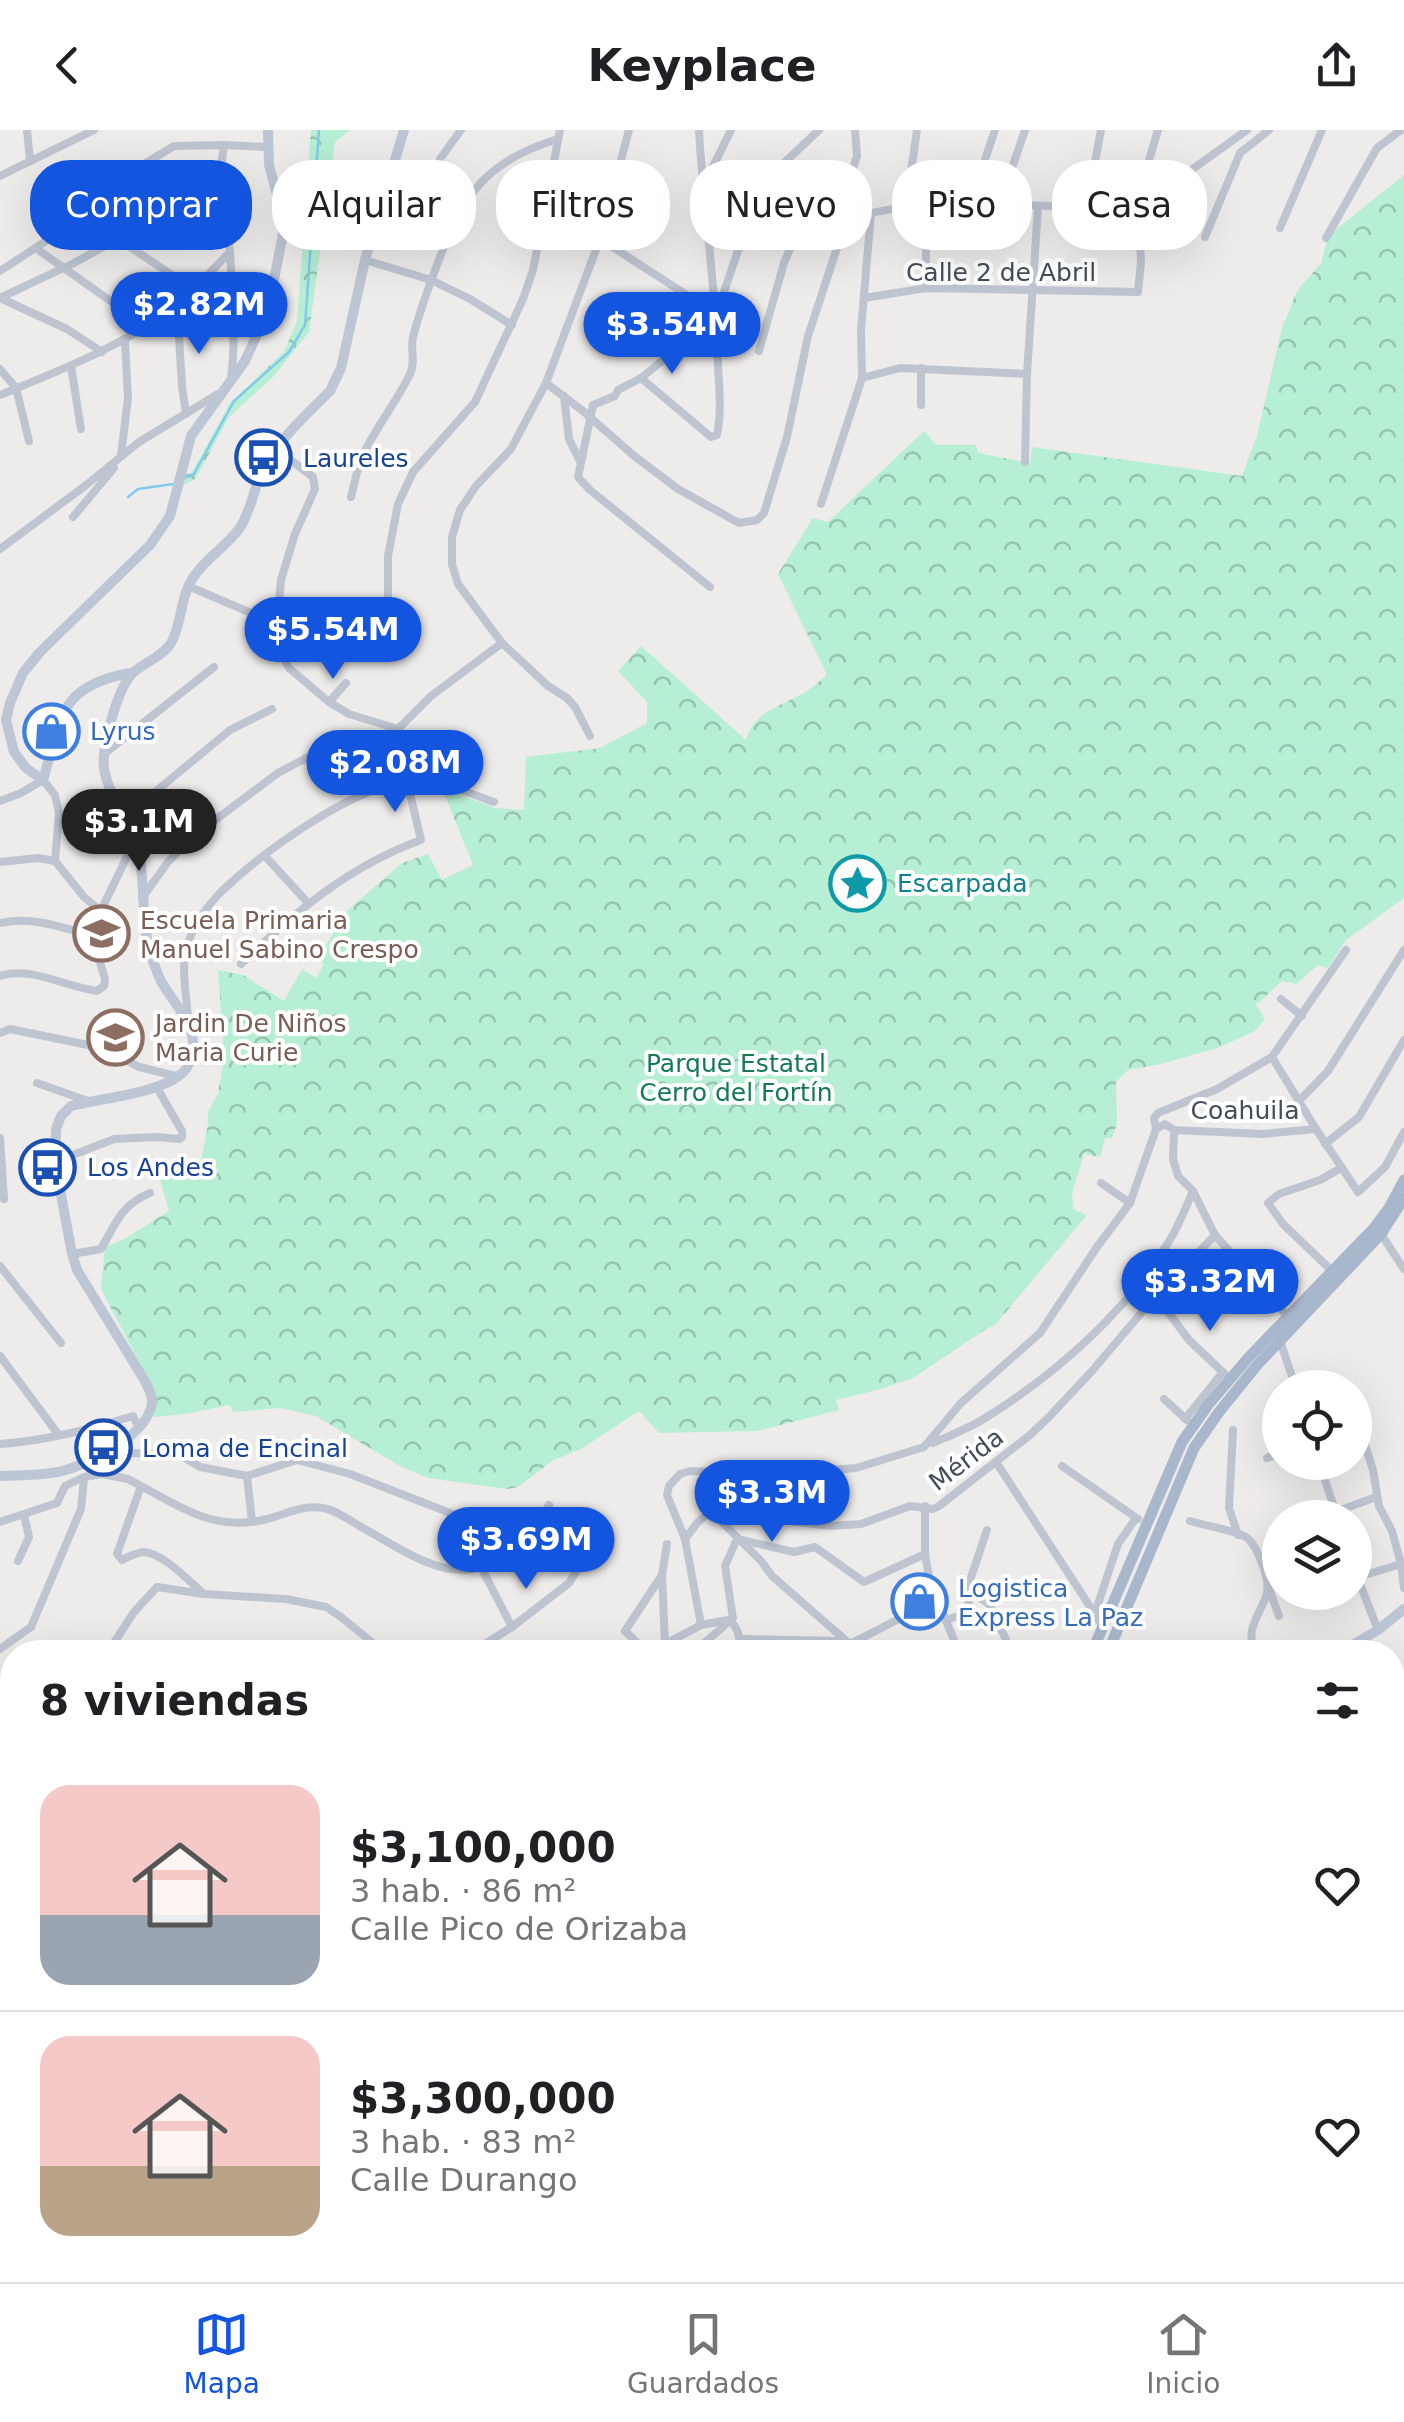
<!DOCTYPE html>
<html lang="es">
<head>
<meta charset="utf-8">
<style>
  :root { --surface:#fff; --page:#f6f6f6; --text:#202124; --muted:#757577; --line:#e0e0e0; --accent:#1455df }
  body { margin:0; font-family:"DejaVu Sans",sans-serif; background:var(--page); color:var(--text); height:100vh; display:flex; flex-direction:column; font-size:38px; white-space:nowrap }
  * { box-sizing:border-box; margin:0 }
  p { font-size:32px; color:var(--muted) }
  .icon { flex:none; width:55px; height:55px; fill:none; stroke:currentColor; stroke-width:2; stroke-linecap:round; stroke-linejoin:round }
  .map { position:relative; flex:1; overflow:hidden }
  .details { position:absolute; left:0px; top:1510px; width:1405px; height:642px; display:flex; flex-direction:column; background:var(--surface); border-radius:40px 40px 0 0; box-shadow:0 10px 40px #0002 }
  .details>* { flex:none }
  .guide { position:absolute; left:30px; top:30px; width:1345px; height:90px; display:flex; gap:20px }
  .controls { position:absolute; left:1262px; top:1240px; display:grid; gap:20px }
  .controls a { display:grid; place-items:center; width:110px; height:110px; border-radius:50%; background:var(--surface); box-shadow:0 10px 40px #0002; font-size:50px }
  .price { position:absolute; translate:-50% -85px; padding:0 22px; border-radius:35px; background:var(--accent); color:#fff; font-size:32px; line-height:65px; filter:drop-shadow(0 2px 5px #0008) }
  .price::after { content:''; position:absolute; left:50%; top:60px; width:30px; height:22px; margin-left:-15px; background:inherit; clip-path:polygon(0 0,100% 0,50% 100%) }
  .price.active { background:#222; color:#fff }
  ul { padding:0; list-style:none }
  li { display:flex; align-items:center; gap:30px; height:250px; padding:0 40px }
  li+li { border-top:2px solid var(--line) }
  li span { display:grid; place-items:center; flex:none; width:280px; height:200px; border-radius:30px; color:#555 }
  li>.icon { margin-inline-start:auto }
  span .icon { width:120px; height:120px; fill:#fffc; stroke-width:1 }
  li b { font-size:42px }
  h2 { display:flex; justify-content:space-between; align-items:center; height:120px; padding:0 40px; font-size:42px }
  .tag { padding:0 35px; border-radius:40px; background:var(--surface); box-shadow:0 10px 40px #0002; font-size:35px; line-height:90px }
  .tag.active { background:var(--accent); color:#fff }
  header { display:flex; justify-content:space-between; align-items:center; height:130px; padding:0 40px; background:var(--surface); font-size:45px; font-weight:600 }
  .dock { display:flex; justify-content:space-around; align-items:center; height:140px; border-top:2px solid var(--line); background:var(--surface); font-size:28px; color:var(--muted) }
  .dock a { display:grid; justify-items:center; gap:5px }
  .dock .active { color:var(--accent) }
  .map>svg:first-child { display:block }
  .education { fill:#dfdcdd }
  .grass { fill:#b6efd3 }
  .forest { fill:url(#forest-crowns) }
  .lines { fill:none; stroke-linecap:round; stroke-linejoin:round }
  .stream { stroke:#82caed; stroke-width:2.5 }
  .highway-casing { stroke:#6c82a8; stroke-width:19 }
  .street { stroke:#bec5d1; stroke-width:8 }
  .secondary { stroke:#bdc6d5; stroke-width:10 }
  .primary { stroke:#a9b7cc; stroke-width:11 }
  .highway { stroke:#8197bc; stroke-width:14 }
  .labels { text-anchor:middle; stroke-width:8; stroke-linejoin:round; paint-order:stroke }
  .street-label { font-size:25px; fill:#434c59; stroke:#fff }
  .transit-label { font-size:25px; fill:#164399; stroke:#fff; text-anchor:start }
  .shop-label { font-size:25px; fill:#366cbe; stroke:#fff; text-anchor:start }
  .culture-label { font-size:25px; fill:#0d838f; stroke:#fff; text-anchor:start }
  .education-label { font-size:25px; fill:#785e54; stroke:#fff; text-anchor:start }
  .park-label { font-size:25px; fill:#147a53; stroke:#fff }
</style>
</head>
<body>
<header><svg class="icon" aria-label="back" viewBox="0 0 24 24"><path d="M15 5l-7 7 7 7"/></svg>Keyplace<svg class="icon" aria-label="share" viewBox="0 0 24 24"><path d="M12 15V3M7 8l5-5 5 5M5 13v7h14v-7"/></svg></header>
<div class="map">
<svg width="1404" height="2152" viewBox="0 0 1404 2152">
  <defs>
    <pattern id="forest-crowns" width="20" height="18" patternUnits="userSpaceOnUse" patternTransform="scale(2.5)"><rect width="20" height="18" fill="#b6efd3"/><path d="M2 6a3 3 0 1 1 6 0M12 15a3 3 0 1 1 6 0" fill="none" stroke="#96c4ae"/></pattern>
  </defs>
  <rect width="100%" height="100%" fill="#eeebeb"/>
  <path class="education" d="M1404,1856v296h-193l-8,-12h189v-281z"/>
  <path class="grass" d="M843,2140h316l2,12h-336z"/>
  <g class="forest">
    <path d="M311,0h39l-15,12 -26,190 -37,46 -43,39 -33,61 -13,8v-10l9,-4 38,-69 54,-51 13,-31z"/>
    <path d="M1404,45v723l-58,42 -18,28 -10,-3 -22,19 -14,-3 -26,24 9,14 -10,12 -35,16 -59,17 -33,6 -12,12 1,42 -5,14h-7l-5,19 -16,-3 -12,39 1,16 14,6 -92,110 -9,4 -73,49 -36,12 -41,10 3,10 -82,21 -98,2 -20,-22 -58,38 -29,12 -34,26 -10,2 -80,-11 -30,-13 -82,-49 -36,-8 -47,4 -3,-7 -46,9 -30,3 1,-25 -54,-103 4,-42 21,-9 43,-27 -11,-38 42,-6 8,-43v-12l10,-19 6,-36 -6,-87 25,5 41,26 18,-32 14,9 8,-14 -6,-6 29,-47 55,-48 26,-9 14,26 31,-15 -31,-77 53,20 29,2 2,-53 74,-9 47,-25v-21l-29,-31 23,-25 105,94c7,-27 32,-33 54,-45 10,-5 18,-13 27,-20l-49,-101 35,-56 15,4 96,-91 12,14h40l2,8 52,10 2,-16 210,29 15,-40 25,-108 15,-37 24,-28 8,-28z"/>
  </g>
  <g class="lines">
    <g class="stream">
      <path d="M185,348l9,-4 40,-73 55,-49 16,-27 14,-195"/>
      <path d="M128,367l10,-8 35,-5"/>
    </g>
    <defs>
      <g id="highway">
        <path d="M486,2152l21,-12"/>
        <path d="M517,2152l20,-12"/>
      </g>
    </defs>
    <use href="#highway" class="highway-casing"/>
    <g class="street">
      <path d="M27,0l3,31"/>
      <path d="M224,15c-7,36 3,73 6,109 3,41 6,84 1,125"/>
      <path d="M440,29l21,-29"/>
      <path d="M0,46l94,-46"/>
      <path d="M768,48l38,38"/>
      <path d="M118,50l56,-34 50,-1 43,2"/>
      <path d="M704,55l27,-55"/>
      <path d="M970,74l25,-74"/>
      <path d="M999,76l26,-76"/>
      <path d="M906,77l11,-77"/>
      <path d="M1086,79l15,-79"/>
      <path d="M1137,79l110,-79"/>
      <path d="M1280,98l42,-98"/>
      <path d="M1205,107l35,-84 29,-23"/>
      <path d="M1326,108l51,-90 24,-18"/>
      <path d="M118,109l75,50"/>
      <path d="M600,109l107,69 4,-1"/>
      <path d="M37,119l109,77"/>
      <path d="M365,130l66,20 39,19 42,26"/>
      <path d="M0,141l63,-41 31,-8 5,-3 7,-14 5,-5 32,-17 47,-15 31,-2"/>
      <path d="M926,158v-84"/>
      <path d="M0,168l72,-34 46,-25 31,-12 75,-19"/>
      <path d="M0,168l67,31 35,23"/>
      <path d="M864,168l62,-10 212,4 3,-30 -3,-65 20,-67"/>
      <path d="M177,175l5,81 4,28"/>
      <path d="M715,177l5,-3 36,-107 12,-19 51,-48"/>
      <path d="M707,178l-20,29 -14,15 -32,26 -23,12 -3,6 -22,9 -15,72 12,13 120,97"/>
      <path d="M759,221l25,-88 11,-26 21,-34 37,-35 4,-12 -2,-26"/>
      <path d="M71,236l10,63"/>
      <path d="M0,239l16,19 13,53"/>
      <path d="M641,248l70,59 6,-2c5,-23 2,-48 1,-70 -2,-79 -15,-157 -19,-235"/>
      <path d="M862,248l38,-10 127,6"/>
      <path d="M546,253l37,28 50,44 45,34 61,34 18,-3 7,-7 23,-76 21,-101 36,-109c27,-36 242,-18 293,-18"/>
      <path d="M0,265c61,-25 121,-48 174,-88 20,-16 38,-37 56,-55"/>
      <path d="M564,266l5,43 11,22"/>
      <path d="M921,275v-37"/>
      <path d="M276,319l37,28 2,12 -20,45 -14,46 -4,44 3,27 9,17 40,34 20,12 49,15 33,-33 71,-53"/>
      <path d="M121,326l7,-58 -3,-57"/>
      <path d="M1025,332l2,-88 11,-167"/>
      <path d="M351,367c4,-14 6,-31 13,-44 13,-27 33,-52 46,-79 6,-12 0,-25 3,-37 7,-27 17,-54 27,-80 25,-66 49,-97 118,-118"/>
      <path d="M821,374l41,-126 -1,-48 10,-117"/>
      <path d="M73,387l41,-49"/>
      <path d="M0,419l85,-63 54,-44 79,-48"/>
      <path d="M188,456l89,38"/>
      <path d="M391,505l-3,-17v-62l10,-52 15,-32 62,-70 48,-103 10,-29 27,-140"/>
      <path d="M329,572l17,-19"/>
      <path d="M590,606l-15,-29 -8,-9 -19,-12 -46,-43 -44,-59 -6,-20v-27l8,-27 16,-24 35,-37 35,-66 54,-144 29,-109"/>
      <path d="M104,624l110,-87"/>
      <path d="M0,671l21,-8 22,-13 12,15 4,18 -4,48 29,36 17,14"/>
      <path d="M126,686l104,-86 42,-21"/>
      <path d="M265,726l44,48"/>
      <path d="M0,732l38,-4 17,3"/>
      <path d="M142,768l26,-36 23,-24 87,-65 30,-16 43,-14"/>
      <path d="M0,793c32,-7 62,4 92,13"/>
      <path d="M241,834c54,-52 108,-98 180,-124l-14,-59"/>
      <path d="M0,846c32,-10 65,11 97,15l7,-5 1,-7 -13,-43 2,-11 41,-85"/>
      <path d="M1281,869l21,17"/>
      <path d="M188,889c-1,-21 -7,-49 -2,-69 6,-22 20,-43 36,-59 42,-40 125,-100 183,-110 26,-4 64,12 89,21"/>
      <path d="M0,903l10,-4 93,19 36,19 37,9"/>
      <path d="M1272,927l44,72 42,63 27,-25 19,-35"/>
      <path d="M37,953l51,18"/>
      <path d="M1299,971l29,-30 76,-121"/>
      <path d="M1156,999l-2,-11 4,-5 59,-24 55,-32 74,-107"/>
      <path d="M1174,1000l89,4 53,-5"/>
      <path d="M0,1008l4,61"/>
      <path d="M1325,1014l34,-27 45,-77"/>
      <path d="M55,1032l59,-23 42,-2 24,2 2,-2v-6l-26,-45"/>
      <path d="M1101,1053l29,20"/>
      <path d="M1381,1104l23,35"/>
      <path d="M72,1124l29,-5c15,-26 21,-45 49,-56"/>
      <path d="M0,1136l61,77"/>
      <path d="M1332,1141l-49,-47 -15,-21 11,-9 41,-14 21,-12"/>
      <path d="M1165,1178l24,32 41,39"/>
      <path d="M1280,1211l16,47"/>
      <path d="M0,1226l58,78"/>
      <path d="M1164,1269l23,21"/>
      <path d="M1185,1289l38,-47"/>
      <path d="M1355,1295l3,-2 15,47 6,36 13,25 9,33 3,24"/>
      <path d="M1233,1300l-4,78 9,27"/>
      <path d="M933,1313c16,-7 34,-14 49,-23 75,-46 147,-110 192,-187 7,-14 13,-28 19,-42"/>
      <path d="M0,1314c45,-3 90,-15 133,-28l6,12"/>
      <path d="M107,1322l73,3 20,12 47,9 50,-16 53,14 113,44 24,-5"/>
      <path d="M1267,1328l13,-5"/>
      <path d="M996,1332l106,163"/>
      <path d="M1319,1332l17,51"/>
      <path d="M1062,1336l76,53"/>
      <path d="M247,1346l5,46"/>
      <path d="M141,1356c41,22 73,45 122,34 19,-4 39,-16 60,-12 13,2 28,13 40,20 20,11 40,24 61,33 57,25 98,-7 125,-56"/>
      <path d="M925,1376v48l5,28 29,70"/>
      <path d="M711,1381l119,15 31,-2 49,-18 23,3 6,-3 91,-71 19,-18 43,-46 61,-72 62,-64"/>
      <path d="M463,1388l19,51 30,58"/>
      <path d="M1319,1388l57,-21"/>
      <path d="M1190,1391c17,5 38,8 54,15 13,6 26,44 23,57 -6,22 -24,36 -11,59"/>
      <path d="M0,1392l57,-19 8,-17 19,-9 18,-3 26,5 13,7 -24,68 5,6c7,-3 15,-8 22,-8 19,1 46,30 60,42"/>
      <path d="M1277,1400l3,-1"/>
      <path d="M685,1409l13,-17 13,-11 51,51 10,14 87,76"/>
      <path d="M18,1431l11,-24 -5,-22"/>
      <path d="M1355,1441l23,59"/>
      <path d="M1355,1448l46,-14"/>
      <path d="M967,1459l22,15 23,48"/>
      <path d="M1269,1459l10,27"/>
      <path d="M1294,1467l14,-5"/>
      <path d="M1095,1483l23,-69 18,-26"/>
      <path d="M946,1490l24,-8 -3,-23 20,-59"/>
      <path d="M701,1495l-16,-86 -18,-44 2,-9 11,-12 10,-3 93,3 73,-6 68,-21 37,-44 79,-70 57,-86 33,-44 26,-74 9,-5 9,6 -1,29 5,17 15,15 22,44 74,83"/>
      <path d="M740,1509l104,2"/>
      <path d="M850,1514l88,-45"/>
      <path d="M665,1515l-3,-70 5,-31"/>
      <path d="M0,1519l31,-22 50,-118 3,-31"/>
      <path d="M108,1522l26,-40 23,-25 47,7 82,5 40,8 15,10 43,35"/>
      <path d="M270,1522l48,-8 14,8"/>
      <path d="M472,1522l40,-25 57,-44 24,-38"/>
      <path d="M647,1522l-22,-21 37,-56"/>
      <path d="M650,1522l51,-27 27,-5c12,7 12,20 11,32"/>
      <path d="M694,1522l39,-34 -8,-52 12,-27 57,13 21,-5 49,35 61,-28"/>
      <path d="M0,1618l12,-3"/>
      <path d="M0,1629l12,5"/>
      <path d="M0,1690l12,3"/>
      <path d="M1392,1759l12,-8"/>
      <path d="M0,1768l12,7"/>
      <path d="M0,1833l12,9"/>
      <path d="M0,1890l12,8"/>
      <path d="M0,1953l12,-38"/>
      <path d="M0,2103l12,-8"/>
      <path d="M0,2104l12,17"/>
      <path d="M26,2140l9,12"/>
      <path d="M112,2140l3,12"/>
      <path d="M393,2140l6,12"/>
      <path d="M221,2152l21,-12"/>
    </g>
    <g class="secondary">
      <path d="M130,543c-73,13 -69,47 -87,107l-17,-12 -12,-16 -8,-32 4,-17 13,-30 17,-21 110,-107 20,-29 21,-80 54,-75 23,-51 15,-76v-17l-14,-52 -1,-35"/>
      <path d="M0,1346c20,-1 43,0 62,-5 28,-7 86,-36 90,-68 1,-8 -4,-15 -7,-22l-68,-111 -5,-16 -17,-92 1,-33 5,-13 10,-10c30,-8 85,-12 109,-31 6,-4 10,-12 12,-19 7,-30 -18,-51 -31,-75 -5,-11 -10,-24 -13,-36 -7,-35 -2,-72 -13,-106 -9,-28 -35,-53 -31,-84 2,-20 15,-72 31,-84 11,-9 28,-15 36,-28 10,-17 9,-40 18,-58 11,-23 35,-36 50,-56 12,-17 14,-39 23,-57 15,-31 44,-57 68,-81l11,-23 24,-108 39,-130"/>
      <path d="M1341,1522l37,-22 26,-21"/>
      <path d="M1392,1705l12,-9"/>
      <path d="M1392,1716l12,-9"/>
      <path d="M760,2152l21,-12"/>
    </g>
    <g class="primary">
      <path d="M1092,1522l90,-210 26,-37 41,-48 125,-129 15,-20 15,-28"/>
      <path d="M1108,1522l86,-204 25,-36 39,-48 123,-130 23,-36"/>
      <path d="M1180,2140l7,12"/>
      <path d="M1195,2140l7,12"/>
    </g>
    <use href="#highway" class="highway"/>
  </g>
  <defs>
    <symbol id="bus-ring" viewBox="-11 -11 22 22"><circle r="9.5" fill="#fff" stroke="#1a4fb4" stroke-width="1.5"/><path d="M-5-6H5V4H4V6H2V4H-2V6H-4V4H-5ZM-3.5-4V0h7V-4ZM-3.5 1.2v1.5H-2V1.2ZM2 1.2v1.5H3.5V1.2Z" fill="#1a4fb4"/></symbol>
    <symbol id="shop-ring" viewBox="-11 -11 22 22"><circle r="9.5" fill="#fff" stroke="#3f7fe0" stroke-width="1.5"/><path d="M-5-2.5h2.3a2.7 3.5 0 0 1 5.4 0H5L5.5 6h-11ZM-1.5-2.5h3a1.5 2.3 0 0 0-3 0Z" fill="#3f7fe0"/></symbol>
    <symbol id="sight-ring" viewBox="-11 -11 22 22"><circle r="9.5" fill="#fff" stroke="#0f9aa8" stroke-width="1.5"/><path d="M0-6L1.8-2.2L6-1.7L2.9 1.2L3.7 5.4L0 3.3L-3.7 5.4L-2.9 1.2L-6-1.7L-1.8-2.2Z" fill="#0f9aa8"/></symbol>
    <symbol id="school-ring" viewBox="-11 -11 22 22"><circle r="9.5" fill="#fff" stroke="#8d6e63" stroke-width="1.5"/><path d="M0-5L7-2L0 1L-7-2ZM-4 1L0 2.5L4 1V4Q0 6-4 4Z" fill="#8d6e63"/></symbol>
  </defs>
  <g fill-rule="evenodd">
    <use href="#bus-ring" x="232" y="296" width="63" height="63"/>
    <use href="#shop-ring" x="20" y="570" width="63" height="63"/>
    <use href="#sight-ring" x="826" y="722" width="63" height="63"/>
    <use href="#school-ring" x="70" y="772" width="63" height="63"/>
    <use href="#school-ring" x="84" y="876" width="63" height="63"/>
    <use href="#bus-ring" x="16" y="1006" width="63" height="63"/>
    <use href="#bus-ring" x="72" y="1286" width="63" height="63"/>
    <use href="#shop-ring" x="888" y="1440" width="63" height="63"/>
  </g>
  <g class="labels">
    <g class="street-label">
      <text x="1001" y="151">Calle 2 de Abril</text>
      <text x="1245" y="989">Coahuila</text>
      <text transform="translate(966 1329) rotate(-37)" y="9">Mérida</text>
    </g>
    <g class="transit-label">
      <text x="303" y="337">Laureles</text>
      <text x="87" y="1046">Los Andes</text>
      <text x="142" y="1327">Loma de Encinal</text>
    </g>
    <g class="shop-label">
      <text x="90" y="610">Lyrus</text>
      <text x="958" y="1467">Logistica<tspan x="958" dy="29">Express La Paz</tspan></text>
    </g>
    <g class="culture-label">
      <text x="897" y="762">Escarpada</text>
    </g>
    <g class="education-label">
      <text x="140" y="799">Escuela Primaria<tspan x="140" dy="29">Manuel Sabino Crespo</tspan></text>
      <text x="155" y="902">Jardin De Niños<tspan x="155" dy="29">Maria Curie</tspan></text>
    </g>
    <g class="park-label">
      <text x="736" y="942">Parque Estatal<tspan x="736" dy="29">Cerro del Fortín</tspan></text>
    </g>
  </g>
</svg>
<div class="controls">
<a><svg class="icon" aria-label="locate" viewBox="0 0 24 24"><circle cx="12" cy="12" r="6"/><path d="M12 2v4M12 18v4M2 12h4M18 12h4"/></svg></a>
<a><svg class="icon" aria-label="layers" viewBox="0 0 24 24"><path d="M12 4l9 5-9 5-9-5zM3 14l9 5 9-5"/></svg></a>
</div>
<b class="price" style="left:199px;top:227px">$2.82M</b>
<b class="price" style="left:672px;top:247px">$3.54M</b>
<b class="price" style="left:333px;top:552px">$5.54M</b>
<b class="price" style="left:395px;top:685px">$2.08M</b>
<b class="price active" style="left:139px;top:744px">$3.1M</b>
<b class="price" style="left:1210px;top:1204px">$3.32M</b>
<b class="price" style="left:772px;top:1415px">$3.3M</b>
<b class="price" style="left:526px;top:1462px">$3.69M</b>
<div class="guide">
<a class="tag active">Comprar</a>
<a class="tag">Alquilar</a>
<a class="tag">Filtros</a>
<a class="tag">Nuevo</a>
<a class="tag">Piso</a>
<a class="tag">Casa</a>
</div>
<section class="details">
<h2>8 viviendas<svg class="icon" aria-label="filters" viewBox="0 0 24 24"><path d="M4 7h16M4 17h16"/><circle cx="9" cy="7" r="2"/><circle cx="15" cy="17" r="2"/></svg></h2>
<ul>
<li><span style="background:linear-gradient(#f6c9c9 65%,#9aa5b1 0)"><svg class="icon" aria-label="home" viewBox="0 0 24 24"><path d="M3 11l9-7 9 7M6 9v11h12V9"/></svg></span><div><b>$3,100,000</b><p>3 hab. · 86 m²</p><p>Calle Pico de Orizaba</p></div><svg class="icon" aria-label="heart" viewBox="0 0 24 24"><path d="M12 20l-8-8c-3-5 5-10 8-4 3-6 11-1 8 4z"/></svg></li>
<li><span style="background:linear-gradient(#f6c9c9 65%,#b9a48a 0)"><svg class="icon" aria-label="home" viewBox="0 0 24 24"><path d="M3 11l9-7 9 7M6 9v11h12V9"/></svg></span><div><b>$3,300,000</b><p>3 hab. · 83 m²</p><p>Calle Durango</p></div><svg class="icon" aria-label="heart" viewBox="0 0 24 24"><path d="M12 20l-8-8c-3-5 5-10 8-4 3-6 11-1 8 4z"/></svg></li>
</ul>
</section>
</div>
<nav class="dock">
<a class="active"><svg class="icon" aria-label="map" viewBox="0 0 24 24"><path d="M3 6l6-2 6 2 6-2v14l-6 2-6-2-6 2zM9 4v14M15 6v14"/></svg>Mapa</a>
<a><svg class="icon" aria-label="saved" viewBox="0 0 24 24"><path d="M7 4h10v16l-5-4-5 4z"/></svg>Guardados</a>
<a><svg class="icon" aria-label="home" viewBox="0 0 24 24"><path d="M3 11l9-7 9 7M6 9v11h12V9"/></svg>Inicio</a>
</nav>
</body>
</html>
